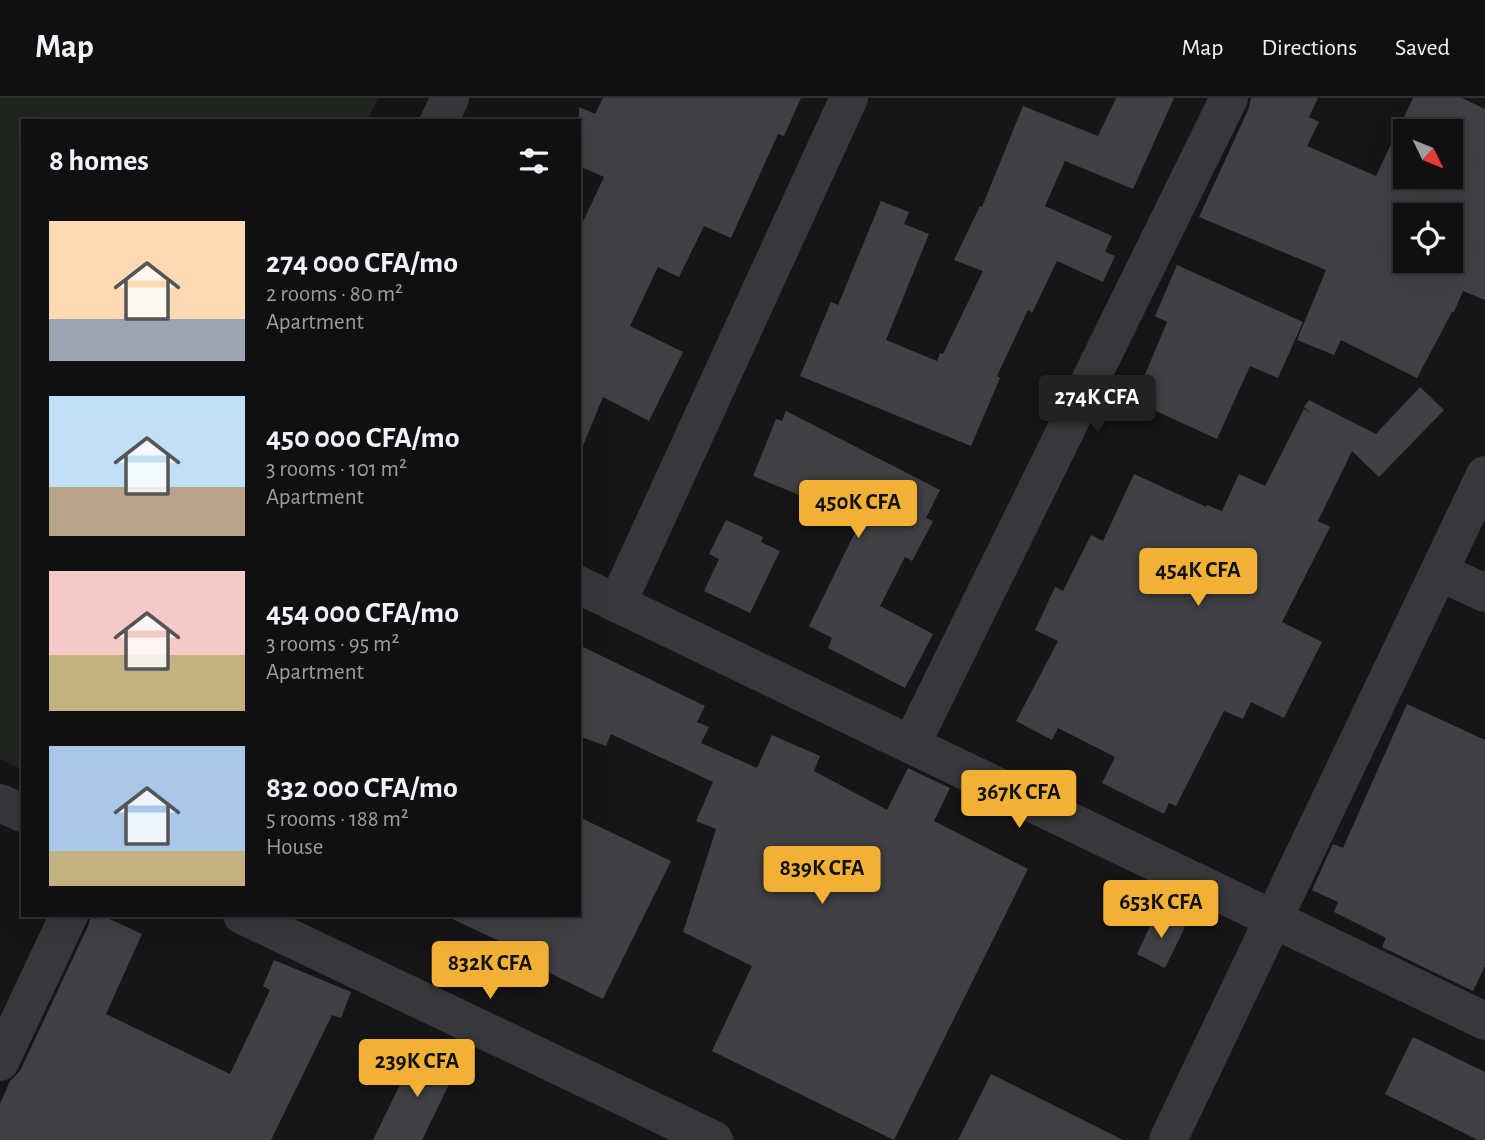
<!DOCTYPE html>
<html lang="en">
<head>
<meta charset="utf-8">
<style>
  :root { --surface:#101012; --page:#19191b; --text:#f1f3f6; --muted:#9c9d9f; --line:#303032; --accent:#f2b134 }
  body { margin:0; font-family:"Alegreya Sans",sans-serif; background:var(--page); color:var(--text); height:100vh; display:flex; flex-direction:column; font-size:26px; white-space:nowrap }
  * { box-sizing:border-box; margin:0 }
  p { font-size:23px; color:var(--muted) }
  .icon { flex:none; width:38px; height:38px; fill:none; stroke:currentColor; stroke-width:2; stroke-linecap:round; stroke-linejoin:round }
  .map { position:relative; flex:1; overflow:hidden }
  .details { position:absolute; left:21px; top:21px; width:560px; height:798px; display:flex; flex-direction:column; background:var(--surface); border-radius:0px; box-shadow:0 7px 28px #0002,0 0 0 2px var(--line) }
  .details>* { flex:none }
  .needle { width:46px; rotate:133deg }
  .tools { position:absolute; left:1393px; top:21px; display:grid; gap:14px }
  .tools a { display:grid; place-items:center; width:70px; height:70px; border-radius:0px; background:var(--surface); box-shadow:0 7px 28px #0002,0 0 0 2px var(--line); font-size:35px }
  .price { position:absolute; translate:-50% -60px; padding:0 16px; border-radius:7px; background:var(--accent); color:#111; font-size:23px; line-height:46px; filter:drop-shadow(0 2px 4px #0008) }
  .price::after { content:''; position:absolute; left:50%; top:42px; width:21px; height:16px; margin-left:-10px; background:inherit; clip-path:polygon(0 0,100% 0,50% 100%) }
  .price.current { background:#222; color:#fff }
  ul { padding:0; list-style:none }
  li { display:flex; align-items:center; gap:21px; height:175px; padding:0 28px }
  li span { display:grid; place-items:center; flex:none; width:196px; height:140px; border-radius:0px; color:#555 }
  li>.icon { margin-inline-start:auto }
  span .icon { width:84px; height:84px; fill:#fffc; stroke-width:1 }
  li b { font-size:30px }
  h2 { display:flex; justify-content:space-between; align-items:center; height:84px; padding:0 28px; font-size:30px }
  header { display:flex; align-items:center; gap:42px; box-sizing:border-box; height:98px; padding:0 35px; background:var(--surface); border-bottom:2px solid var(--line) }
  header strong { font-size:33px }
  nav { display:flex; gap:38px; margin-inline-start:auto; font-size:24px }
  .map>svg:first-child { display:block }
  .green { fill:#1e261f }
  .building { fill:#404145; fill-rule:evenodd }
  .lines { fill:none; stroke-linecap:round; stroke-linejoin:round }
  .minor { stroke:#37383d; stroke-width:38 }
</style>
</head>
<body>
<header>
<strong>Map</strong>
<nav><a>Map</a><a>Directions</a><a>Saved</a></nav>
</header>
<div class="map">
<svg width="1485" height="1042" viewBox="0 0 1485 1042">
  <rect width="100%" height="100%" fill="#161618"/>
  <path class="green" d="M0,0h378l-11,23h-344v649l-23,-11z"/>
  <g class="building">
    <path d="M603,0h198l-17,38 -6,-2 -47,104 -27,-12 -25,51 -21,-10 -28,59 53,26 -34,69 -46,-24 -23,56 -1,-223 25,-53 -25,-11v-59l16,7z"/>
    <path d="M1116,0h58l-41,91 -68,-28 -20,45 67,30 -7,16 10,4 -12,26 -46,-21 -25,52 -4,-3 -31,66 3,2 -29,68 -171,-70 31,-74 7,3 43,-104 28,11 -5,12 25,10 -43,106 51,21 3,-8 3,1 40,-83 -29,-11 26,-54 2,1 41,-101 75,30z"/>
    <path d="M1251,0h67l-9,19 10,5 -12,24 69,30 37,-78h49l23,11v191l-22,-9 -9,21h-2l-35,66 -76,-38 -7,15 -37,-15 29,-70 -127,-53 50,-109zM1405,33h46v46h-46zM1405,117h46v46h-46z"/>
    <path d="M1177,167l126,57 -25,56 -28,-12 -33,73 -83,-38 33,-79 -12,-6z"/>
    <path d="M1420,289l24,23 -65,67 -27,-26 -34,70 12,6 -48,95 40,20 -38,76 -33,-16 -8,17 -19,-8 -48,95 -7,-3 -5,11 -62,-31 13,-26 -57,-29 -6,12 -36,-19 42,-80 -23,-11 20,-43 8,4 28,-56 12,6 31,-67 72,33 1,-2 15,6 17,-37 26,12 39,-77 7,4 -7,-6 5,-7 67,34z"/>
    <path d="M786,313l154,79 -14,28 7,3 -21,40 -7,-4 -25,49 53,28 -28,54 -77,-40 4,-10 -23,-12 49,-100 -12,-6 2,-5 -95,-39 23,-57 6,2z"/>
    <path d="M726,422l37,17 -2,5 19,9 -30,62 -46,-22 15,-32 -10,-5z"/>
    <path d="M579,547l126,61 -8,16 12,5 -8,16 56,25 15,-33 48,21 -6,15 73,39 21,-42 42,20 -16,33 94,48 -134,271 -182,-89 40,-85 -69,-34 33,-103 -20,-8 17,-39 -102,-48 -5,12 -27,-10z"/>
    <path d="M1407,606l78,36v226l-12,25 -91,-44 4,-9 -52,-26 4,-10 -26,-12 21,-46 10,4z"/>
    <path d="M579,719l92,44 -68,138 -88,-43 3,-6 -74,-35h135z"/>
    <path d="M1156,815l29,14 -20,41 -28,-14z"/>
    <path d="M91,817h10l41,19 -36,80 124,60 40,-84 -7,-4 11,-26 77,32 -10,26 -9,-3 -61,125h-271v-36l10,-23 10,-10 69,-147z"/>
    <path d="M1413,939l72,35v68h-7l-93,-46z"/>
    <path d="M431,953l28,13 -37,76h-49l41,-84 11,6z"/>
    <path d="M991,976l132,66h-165z"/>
  </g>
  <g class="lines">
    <g class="minor">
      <path d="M439,23l11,-23"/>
      <path d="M1439,474l46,21"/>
      <path d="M579,487l906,436"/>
      <path d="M617,506l232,-506"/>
      <path d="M911,647l318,-647"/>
      <path d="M0,705l23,10"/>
      <path d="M242,817l472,225"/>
      <path d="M0,964l69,-147"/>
      <path d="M1168,1042l317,-665"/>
    </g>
  </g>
</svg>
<div class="tools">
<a><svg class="needle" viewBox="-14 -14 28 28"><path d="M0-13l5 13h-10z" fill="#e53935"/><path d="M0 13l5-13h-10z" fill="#9c9d9f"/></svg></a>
<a><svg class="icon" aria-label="locate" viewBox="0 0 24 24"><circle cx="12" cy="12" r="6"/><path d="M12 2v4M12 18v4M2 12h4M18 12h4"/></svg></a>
</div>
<b class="price current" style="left:1097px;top:337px">274K CFA</b>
<b class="price" style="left:858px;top:442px">450K CFA</b>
<b class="price" style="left:1198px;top:510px">454K CFA</b>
<b class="price" style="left:1019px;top:732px">367K CFA</b>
<b class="price" style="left:822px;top:808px">839K CFA</b>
<b class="price" style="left:1161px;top:842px">653K CFA</b>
<b class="price" style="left:490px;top:903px">832K CFA</b>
<b class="price" style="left:417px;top:1001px">239K CFA</b>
<section class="details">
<h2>8 homes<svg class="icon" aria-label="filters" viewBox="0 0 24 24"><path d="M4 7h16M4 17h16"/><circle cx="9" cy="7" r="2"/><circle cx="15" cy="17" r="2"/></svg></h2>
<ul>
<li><span style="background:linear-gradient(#ffd9b3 70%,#9aa5b1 0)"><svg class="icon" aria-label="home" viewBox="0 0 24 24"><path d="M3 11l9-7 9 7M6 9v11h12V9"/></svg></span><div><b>274 000 CFA/mo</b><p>2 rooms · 80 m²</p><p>Apartment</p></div></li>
<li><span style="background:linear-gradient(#bfe0f5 65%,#b9a48a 0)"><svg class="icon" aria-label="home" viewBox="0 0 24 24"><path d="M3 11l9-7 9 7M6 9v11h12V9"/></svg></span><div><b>450 000 CFA/mo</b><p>3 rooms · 101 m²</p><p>Apartment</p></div></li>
<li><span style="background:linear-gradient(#f6c9c9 60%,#c2b280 0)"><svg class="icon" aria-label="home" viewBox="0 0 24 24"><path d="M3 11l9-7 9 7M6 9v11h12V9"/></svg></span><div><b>454 000 CFA/mo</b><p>3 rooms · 95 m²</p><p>Apartment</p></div></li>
<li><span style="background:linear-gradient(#a9c7e8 75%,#c2b280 0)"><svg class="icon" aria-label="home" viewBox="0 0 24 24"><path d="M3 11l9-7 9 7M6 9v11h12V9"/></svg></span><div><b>832 000 CFA/mo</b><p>5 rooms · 188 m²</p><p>House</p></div></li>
</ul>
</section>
</div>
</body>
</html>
